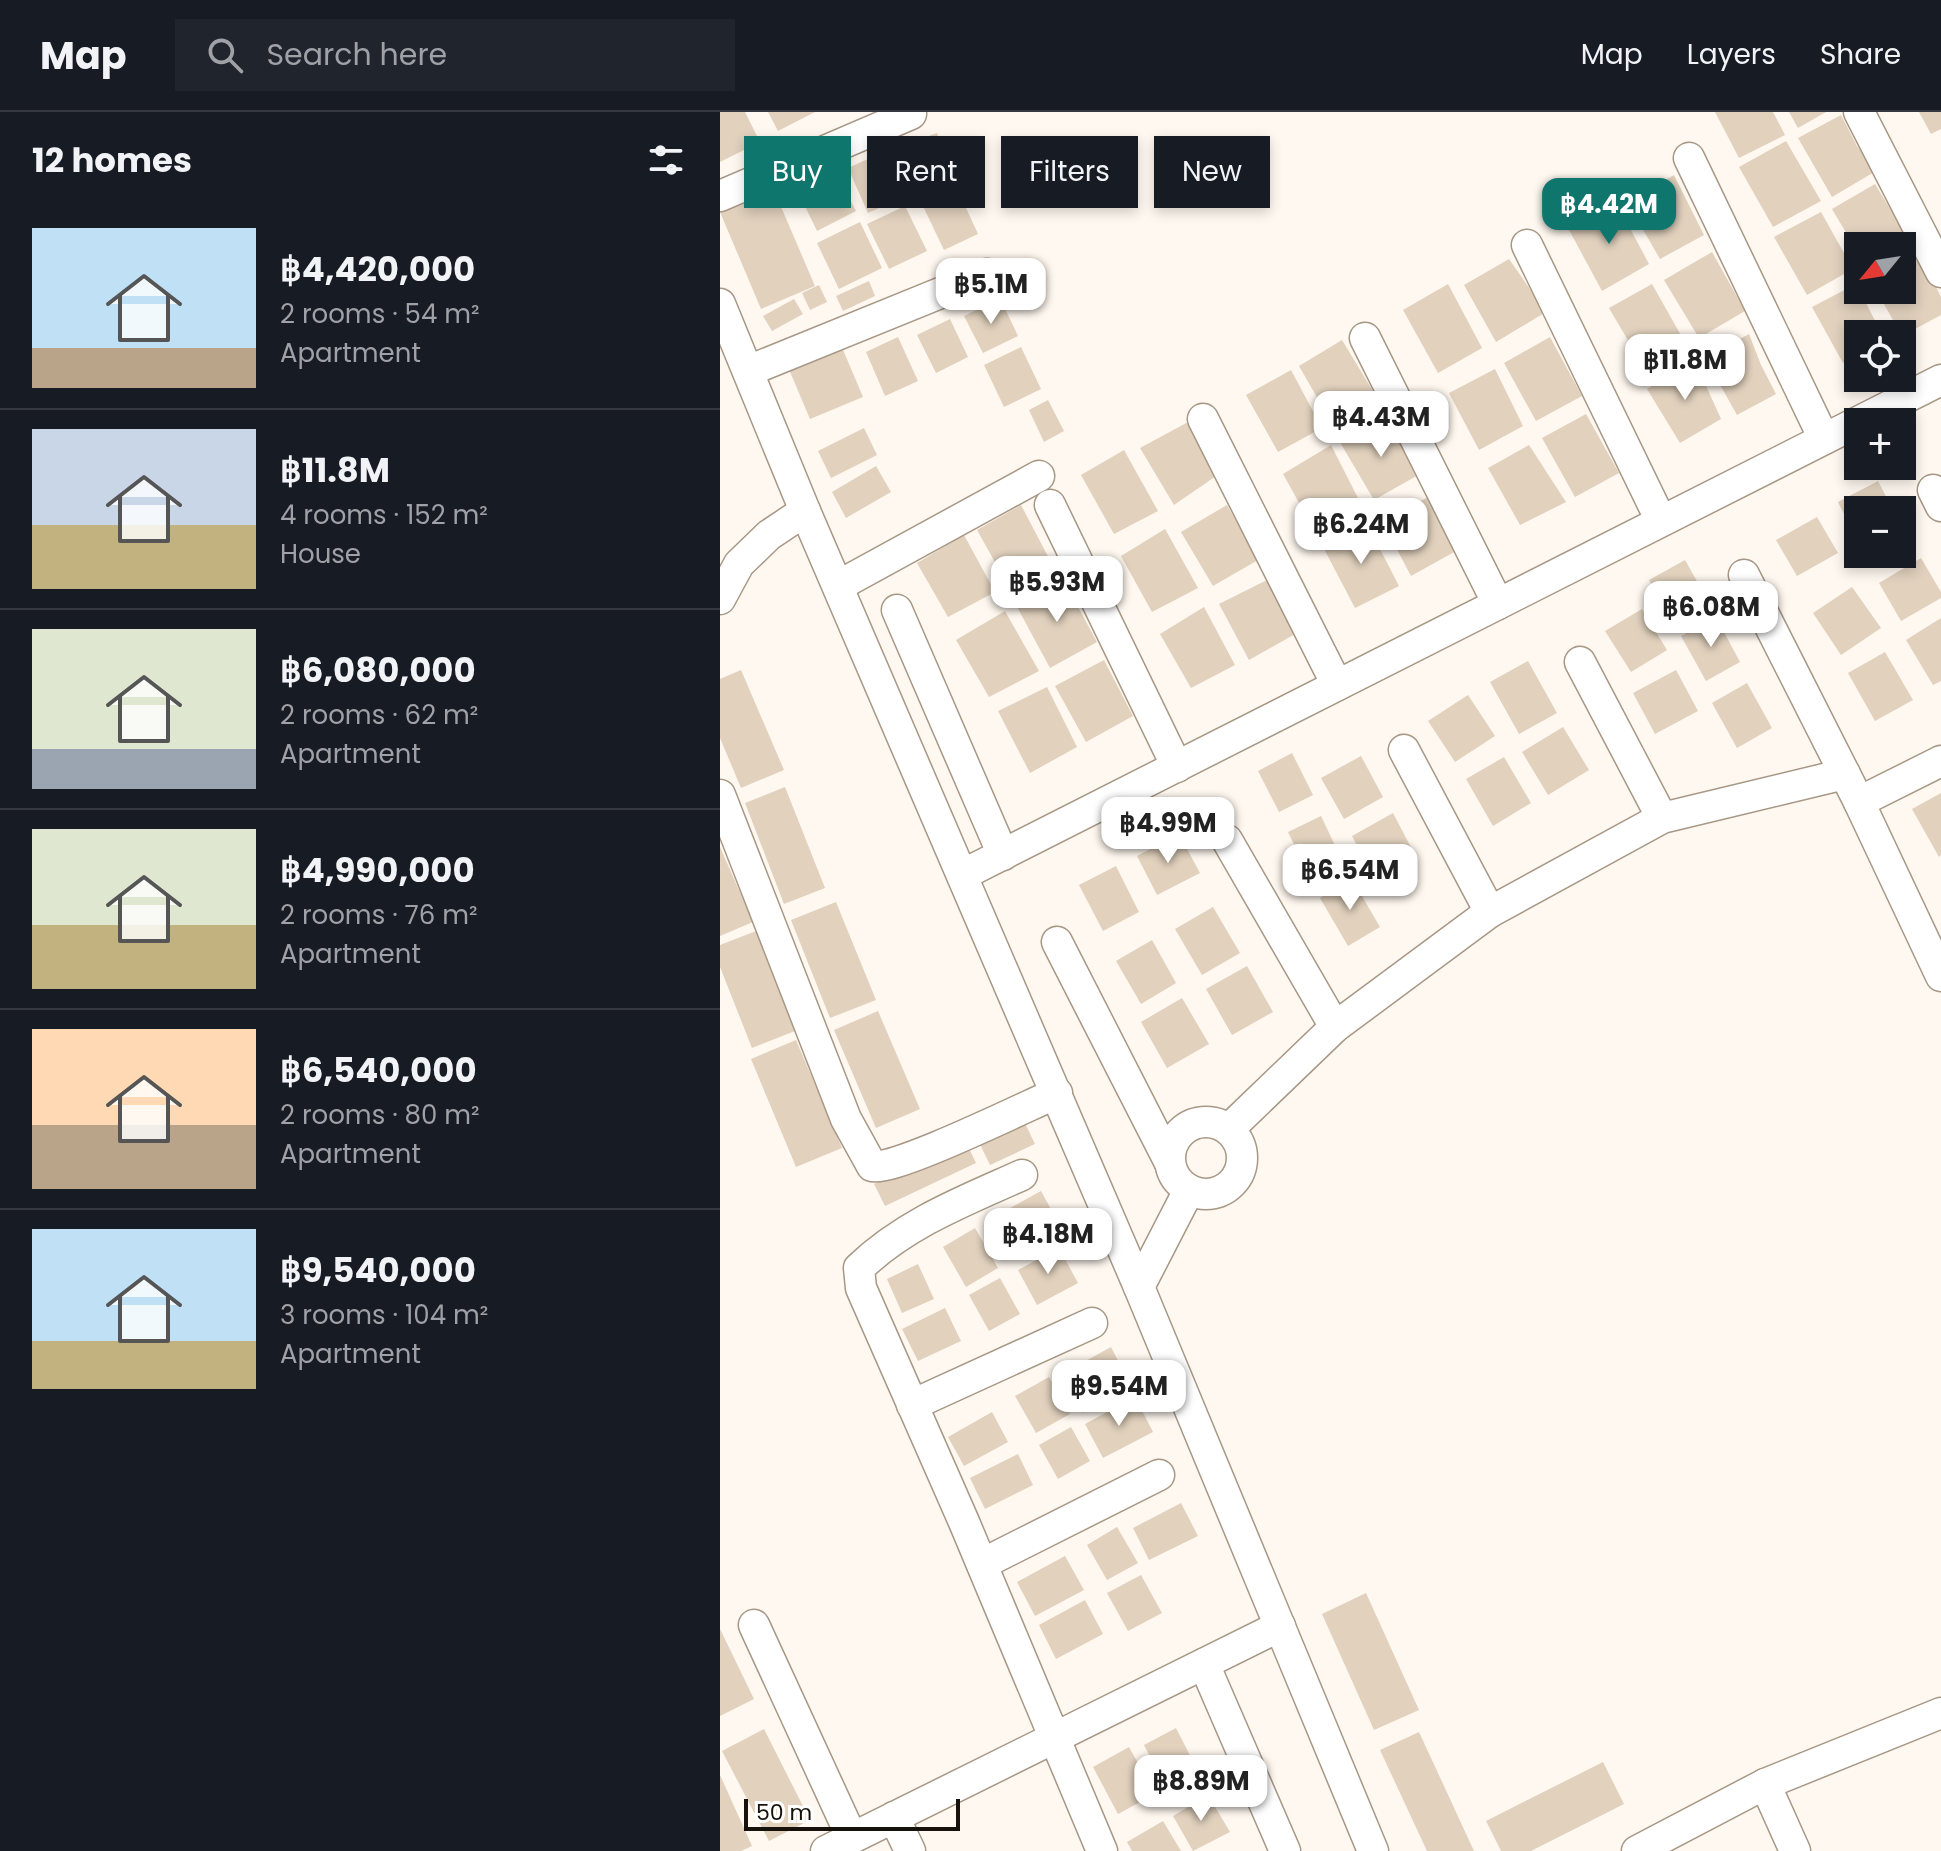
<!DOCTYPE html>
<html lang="en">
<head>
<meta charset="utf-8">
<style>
  :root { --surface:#171b24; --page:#20242c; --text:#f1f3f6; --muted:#9ea1a6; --line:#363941; --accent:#0f766e }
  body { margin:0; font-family:Poppins,sans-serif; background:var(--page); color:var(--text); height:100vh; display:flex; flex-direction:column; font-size:30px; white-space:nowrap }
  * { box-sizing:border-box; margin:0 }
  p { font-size:26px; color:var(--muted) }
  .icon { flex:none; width:44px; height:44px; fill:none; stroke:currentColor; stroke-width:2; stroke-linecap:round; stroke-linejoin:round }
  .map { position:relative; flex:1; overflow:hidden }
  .details { display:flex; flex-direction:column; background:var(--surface); width:720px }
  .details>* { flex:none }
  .top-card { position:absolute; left:24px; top:24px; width:760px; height:72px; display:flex; gap:16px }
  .needle { width:52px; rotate:240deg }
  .fabs { position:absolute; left:1124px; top:120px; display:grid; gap:16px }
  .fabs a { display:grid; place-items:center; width:72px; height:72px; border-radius:0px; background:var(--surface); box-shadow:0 4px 12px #0003; font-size:40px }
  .scale { position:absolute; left:24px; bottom:20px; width:216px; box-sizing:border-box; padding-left:8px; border:4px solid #16110a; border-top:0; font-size:22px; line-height:28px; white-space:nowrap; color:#16110a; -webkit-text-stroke:6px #fff; paint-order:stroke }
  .price { position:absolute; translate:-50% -68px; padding:0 18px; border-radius:16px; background:#fff; color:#222; font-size:26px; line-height:52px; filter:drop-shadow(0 2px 4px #0008) }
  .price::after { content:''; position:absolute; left:50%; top:48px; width:24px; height:18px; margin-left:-12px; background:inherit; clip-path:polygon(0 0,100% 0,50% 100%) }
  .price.selected { background:var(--accent); color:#fff }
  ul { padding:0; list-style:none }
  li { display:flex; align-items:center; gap:24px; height:200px; padding:0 32px }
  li+li { border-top:2px solid var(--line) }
  li span { display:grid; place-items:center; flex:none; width:224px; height:160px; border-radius:0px; color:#555 }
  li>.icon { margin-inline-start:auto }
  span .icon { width:96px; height:96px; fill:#fffc; stroke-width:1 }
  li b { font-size:34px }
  h2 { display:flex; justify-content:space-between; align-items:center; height:96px; padding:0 32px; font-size:34px }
  .tag { padding:0 28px; border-radius:0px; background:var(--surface); box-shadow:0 4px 12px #0003; font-size:28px; line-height:72px }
  .tag.selected { background:var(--accent); color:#fff }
  header { display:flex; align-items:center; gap:48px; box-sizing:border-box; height:112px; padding:0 40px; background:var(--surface); border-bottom:2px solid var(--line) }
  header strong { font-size:38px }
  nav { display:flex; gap:44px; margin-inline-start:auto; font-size:28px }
  .search { width:560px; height:72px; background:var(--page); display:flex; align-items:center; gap:20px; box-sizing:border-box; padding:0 28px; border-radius:0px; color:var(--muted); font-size:30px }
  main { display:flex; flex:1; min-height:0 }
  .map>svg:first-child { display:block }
  .building { fill:#e1d1bd }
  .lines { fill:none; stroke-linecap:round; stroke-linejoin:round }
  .minor-casing { stroke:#a79785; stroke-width:33 }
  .minor { stroke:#fff; stroke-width:30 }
</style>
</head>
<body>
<header>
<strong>Map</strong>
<div class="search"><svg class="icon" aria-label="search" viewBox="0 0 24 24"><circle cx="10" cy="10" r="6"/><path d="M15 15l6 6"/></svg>Search here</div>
<nav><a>Map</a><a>Layers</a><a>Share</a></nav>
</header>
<main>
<section class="details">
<h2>12 homes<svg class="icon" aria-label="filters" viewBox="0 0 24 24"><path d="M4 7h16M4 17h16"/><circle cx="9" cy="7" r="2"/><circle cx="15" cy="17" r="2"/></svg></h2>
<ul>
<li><span style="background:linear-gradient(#bfe0f5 75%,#b9a48a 0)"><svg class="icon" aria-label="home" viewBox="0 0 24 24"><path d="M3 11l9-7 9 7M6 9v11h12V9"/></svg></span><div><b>฿4,420,000</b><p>2 rooms · 54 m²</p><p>Apartment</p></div></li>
<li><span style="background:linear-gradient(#c9d6e8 60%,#c2b280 0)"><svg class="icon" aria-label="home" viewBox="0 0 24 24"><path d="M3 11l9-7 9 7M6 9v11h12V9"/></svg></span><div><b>฿11.8M</b><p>4 rooms · 152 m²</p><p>House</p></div></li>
<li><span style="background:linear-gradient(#dfe7d0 75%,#9aa5b1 0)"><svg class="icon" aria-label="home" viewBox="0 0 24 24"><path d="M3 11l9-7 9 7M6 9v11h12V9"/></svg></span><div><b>฿6,080,000</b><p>2 rooms · 62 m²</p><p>Apartment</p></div></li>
<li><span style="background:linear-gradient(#dfe7d0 60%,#c2b280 0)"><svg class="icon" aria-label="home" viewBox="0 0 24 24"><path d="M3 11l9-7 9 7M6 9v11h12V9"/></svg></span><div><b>฿4,990,000</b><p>2 rooms · 76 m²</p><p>Apartment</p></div></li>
<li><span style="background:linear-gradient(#ffd9b3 60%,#b9a48a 0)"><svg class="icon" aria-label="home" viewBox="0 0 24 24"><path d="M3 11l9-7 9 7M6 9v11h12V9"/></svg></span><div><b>฿6,540,000</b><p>2 rooms · 80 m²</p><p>Apartment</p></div></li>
<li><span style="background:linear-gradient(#bfe0f5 70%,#c2b280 0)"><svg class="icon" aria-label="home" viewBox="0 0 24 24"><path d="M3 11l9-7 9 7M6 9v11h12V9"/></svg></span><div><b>฿9,540,000</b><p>3 rooms · 104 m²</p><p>Apartment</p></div></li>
</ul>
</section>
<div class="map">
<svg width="1221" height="1739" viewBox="0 0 1221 1739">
  <rect width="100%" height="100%" fill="#fff8f0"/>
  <g class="building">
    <path d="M0,0h25l15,30 -40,20z"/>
    <path d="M48,0h47l-37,19z"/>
    <path d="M995,0h58l12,23 -46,23z"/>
    <path d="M1069,0h37l-28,16z"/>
    <path d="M1199,0h22v17l-10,5z"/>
    <path d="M1121,3l16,31 19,25 -44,26 -34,-59z"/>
    <path d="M217,21l17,48 -37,13 -17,-48z"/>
    <path d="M1066,29l35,60 -48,26 -34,-60z"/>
    <path d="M161,41l20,45 -33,15 -20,-45z"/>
    <path d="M954,63l30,60 -44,24 -33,-57z"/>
    <path d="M119,66l17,33 -39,20 -16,-33z"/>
    <path d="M50,69l45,105 -54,23 -41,-97v-10z"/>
    <path d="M235,72l23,50 -34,16 -24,-50z"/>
    <path d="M1155,72l34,56 -10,6h-41v7l-26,-44z"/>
    <path d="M896,90l33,62 -47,27 -34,-63z"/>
    <path d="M185,94l22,45 -38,18 -22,-45z"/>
    <path d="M1101,100l32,57 -46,26 -33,-58z"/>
    <path d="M140,110l22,46 -43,21 -22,-46z"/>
    <path d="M1198,139l23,46v18l-39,21 -26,-46h26v-30z"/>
    <path d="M992,140l33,59 -46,27 -35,-58z"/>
    <path d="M789,147l37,53 -50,30 -32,-57z"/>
    <path d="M149,169l6,15 -32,15 -7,-15z"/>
    <path d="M728,172l34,64 -44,25 -35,-63z"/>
    <path d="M932,172l35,62 -41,25 -37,-63z"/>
    <path d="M1136,172l26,50h-24v20l-15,9 -31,-56z"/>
    <path d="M99,173l8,17 -17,8 -8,-17z"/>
    <path d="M280,186l18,38 -35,17 -19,-37z"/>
    <path d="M74,187l9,15 -31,17 -9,-15z"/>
    <path d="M230,207l18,38 -32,16 -19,-38z"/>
    <path d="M1029,222l12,31 15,29 -39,21 -32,-57z"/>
    <path d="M178,225l20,44 -33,15 -19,-44z"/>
    <path d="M830,225l32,59 -46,25 -32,-58z"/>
    <path d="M118,226l25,59 -53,22 -25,-59z"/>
    <path d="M622,228l37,61 -45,26 -35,-61z"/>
    <path d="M301,235l20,42 -37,18 -20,-42z"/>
    <path d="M974,247l27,60 -41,24 -33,-54z"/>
    <path d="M775,257l28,57 -44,24 -30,-57z"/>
    <path d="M571,258l31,58 -44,24 -32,-57z"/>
    <path d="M328,288l16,31 -20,11 -15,-32z"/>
    <path d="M866,302l33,59 -44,24 -33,-59z"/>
    <path d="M668,306l32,56 -46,26 -33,-56z"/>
    <path d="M470,309l29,53 -45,31 -34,-57z"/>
    <path d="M144,316l13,27 -46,23 -13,-27z"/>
    <path d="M611,333l31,61 -47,25 -32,-57z"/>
    <path d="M809,333l37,57 -46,23 -32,-57z"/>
    <path d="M404,338l34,61 -44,23 -33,-59z"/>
    <path d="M156,354l15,26 -45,26 -14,-26z"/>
    <path d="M1158,369l15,29h-35v32l-20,-40z"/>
    <path d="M710,384l26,55 -45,25 -29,-55z"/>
    <path d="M301,393l32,61 -43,23 -33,-59z"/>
    <path d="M507,393l31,55 -45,26 -32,-54z"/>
    <path d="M1097,405l21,36 -41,23 -21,-36z"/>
    <path d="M646,410l33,64 -44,22 -32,-61z"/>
    <path d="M445,417l33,59 -46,24 -31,-56z"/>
    <path d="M244,423l31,57 -47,25 -31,-54z"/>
    <path d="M1201,446l20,34v6l-40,23 -22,-38z"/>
    <path d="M965,448l23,41 -36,20 -23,-41z"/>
    <path d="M547,468l28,54 -46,26 -30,-56z"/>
    <path d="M344,469l33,61 -47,26 -34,-63z"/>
    <path d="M1132,475l29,41 -40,27 -28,-42z"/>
    <path d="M484,495l31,58 -44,23 -31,-54z"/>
    <path d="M922,497l25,41 -36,22 -26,-41z"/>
    <path d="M285,499l34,60 -50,26 -33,-57z"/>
    <path d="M996,505l24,45 -34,19 -25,-45z"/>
    <path d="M1221,506v63l-8,4 -27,-45z"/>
    <path d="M1165,540l28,48 -38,21 -27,-48z"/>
    <path d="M384,548l29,56 -47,26 -31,-56z"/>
    <path d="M808,549l29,52 -38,21 -29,-52z"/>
    <path d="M21,558l43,100 -43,18 -21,-50v-59z"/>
    <path d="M956,558l22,41 -43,23 -22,-41z"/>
    <path d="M1027,571l25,45 -35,20 -25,-45z"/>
    <path d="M327,575l30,60 -47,26 -32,-62z"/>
    <path d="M748,583l27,41 -40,26 -27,-41z"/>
    <path d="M843,615l26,43 -41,25 -26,-43z"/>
    <path d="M572,641l21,42 -34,17 -21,-41z"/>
    <path d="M641,644l22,41 -39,22 -23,-41z"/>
    <path d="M784,645l27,46 -38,23 -27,-47z"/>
    <path d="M65,675l40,101 -41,16 -39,-101z"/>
    <path d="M1221,681v62l-2,2 -27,-48z"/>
    <path d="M673,701l23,44 -41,23 -23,-44z"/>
    <path d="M601,704l20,42 -33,16 -20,-42z"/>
    <path d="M459,722l21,39 -43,22 -20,-39z"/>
    <path d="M0,735l33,75 -33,14z"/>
    <path d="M396,754l23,46 -36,19 -24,-46z"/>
    <path d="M632,767l28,48 -32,19 -28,-48z"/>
    <path d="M116,790l40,98 -46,18 -39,-98z"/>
    <path d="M493,795l27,46 -38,22 -27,-46z"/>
    <path d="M36,819l39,100 -43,17 -32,-81v-22z"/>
    <path d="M432,828l24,43 -35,21 -25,-43z"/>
    <path d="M527,854l26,46 -41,23 -26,-46z"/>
    <path d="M462,886l27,46 -42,24 -26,-46z"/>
    <path d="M158,899l42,98 -44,19 -42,-98z"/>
    <path d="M76,928l46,108 -46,19 -45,-108z"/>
    <path d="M302,1005l13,27 -45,21 -13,-27z"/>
    <path d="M245,1028l11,23 -91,43 -11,-22z"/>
    <path d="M321,1079l22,40 -51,28 -22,-40z"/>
    <path d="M255,1116l23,40 -32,19 -23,-40z"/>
    <path d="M339,1136l19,35 -41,22 -19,-35z"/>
    <path d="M198,1152l16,35 -32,14 -15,-34z"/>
    <path d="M280,1166l20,36 -31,17 -20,-36z"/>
    <path d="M225,1196l16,33 -43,20 -16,-32z"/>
    <path d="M391,1235l20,39 -48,27 -21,-39z"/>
    <path d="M329,1265l21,37 -34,19 -21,-37z"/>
    <path d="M415,1285l18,35 -50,26 -18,-34z"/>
    <path d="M272,1300l16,30 -44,24 -16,-29z"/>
    <path d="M351,1315l19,34 -32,18 -19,-34z"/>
    <path d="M298,1342l15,31 -48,24 -15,-31z"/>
    <path d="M461,1391l17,33 -49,24 -16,-32z"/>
    <path d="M397,1415l21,36 -31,17 -20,-35z"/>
    <path d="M345,1444l19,34 -49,26 -18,-34z"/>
    <path d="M421,1463l21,38 -34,18 -21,-38z"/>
    <path d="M646,1481l53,117 -45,20 -52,-116z"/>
    <path d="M365,1488l18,34 -47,25 -17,-34z"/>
    <path d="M0,1517l34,70 -34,17z"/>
    <path d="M456,1616l27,53 -32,17 -27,-53z"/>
    <path d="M44,1617l46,91 -41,21 -47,-90z"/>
    <path d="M699,1620l55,119h-47l-47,-101z"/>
    <path d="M409,1635l26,47 -37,20 -25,-47z"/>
    <path d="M883,1650l21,42 -93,47h-30l-15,-30z"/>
    <path d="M0,1663l32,71 -11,5h-21z"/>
    <path d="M488,1683l22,37 -37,19 -20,-35z"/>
    <path d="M443,1709l18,30h-49l-5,-9z"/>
  </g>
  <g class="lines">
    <defs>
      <g id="minor">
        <path d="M1139,0l82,160"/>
        <path d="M969,46l135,281"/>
        <path d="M0,84l191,-82"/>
        <path d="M807,133l134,276"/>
        <path d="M0,192l85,207 334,776 234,564"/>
        <path d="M645,226l133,266"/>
        <path d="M28,259l239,-97"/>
        <path d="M483,307l134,266"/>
        <path d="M1213,378l8,16"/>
        <path d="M330,393l127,262"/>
        <path d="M1024,463l115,227 82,174"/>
        <path d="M118,474l201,-110"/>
        <path d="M0,487l19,-35 30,-29 36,-24"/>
        <path d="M177,498l106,245"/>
        <path d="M860,550l82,156"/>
        <path d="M684,638l86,162"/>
        <path d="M0,683l126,324 26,47c19,7 157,-61 185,-73"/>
        <path d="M1139,690l82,-41"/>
        <path d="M507,728l108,187"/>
        <path d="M242,763l979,-495"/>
        <path d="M337,830l112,219"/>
        <circle cx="486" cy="1046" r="36"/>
        <path d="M509,1017l106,-102 155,-115 172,-94 183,-44"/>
        <path d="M302,1063c-58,26 -116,48 -163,93l2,20 103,234 138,329"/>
        <path d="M419,1175l50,-97"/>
        <path d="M192,1293l180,-82"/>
        <path d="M262,1452l177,-89"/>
        <path d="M34,1513l98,213"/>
        <path d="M484,1552l81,187"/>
        <path d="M1045,1672l30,67"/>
        <path d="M174,1705l16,34"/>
        <path d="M106,1739l454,-225"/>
        <path d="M917,1739l128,-67 176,-71"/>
      </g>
    </defs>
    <use href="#minor" class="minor-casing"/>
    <use href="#minor" class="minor"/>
  </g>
</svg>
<div class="fabs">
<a><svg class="needle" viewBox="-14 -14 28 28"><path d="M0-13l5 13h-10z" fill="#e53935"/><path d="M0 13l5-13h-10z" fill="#9ea1a6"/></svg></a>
<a><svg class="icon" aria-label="locate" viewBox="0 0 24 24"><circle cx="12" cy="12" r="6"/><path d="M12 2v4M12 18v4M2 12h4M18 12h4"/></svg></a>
<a>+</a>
<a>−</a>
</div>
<div class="scale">50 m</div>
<b class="price selected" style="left:889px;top:134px">฿4.42M</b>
<b class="price" style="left:271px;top:214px">฿5.1M</b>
<b class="price" style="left:965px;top:290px">฿11.8M</b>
<b class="price" style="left:661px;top:347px">฿4.43M</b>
<b class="price" style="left:641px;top:454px">฿6.24M</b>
<b class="price" style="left:337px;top:512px">฿5.93M</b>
<b class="price" style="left:991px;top:537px">฿6.08M</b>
<b class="price" style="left:448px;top:753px">฿4.99M</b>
<b class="price" style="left:630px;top:800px">฿6.54M</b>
<b class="price" style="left:328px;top:1164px">฿4.18M</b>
<b class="price" style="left:399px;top:1316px">฿9.54M</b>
<b class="price" style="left:481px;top:1711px">฿8.89M</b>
<div class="top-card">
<a class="tag selected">Buy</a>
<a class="tag">Rent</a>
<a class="tag">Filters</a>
<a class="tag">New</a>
</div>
</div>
</main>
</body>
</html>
